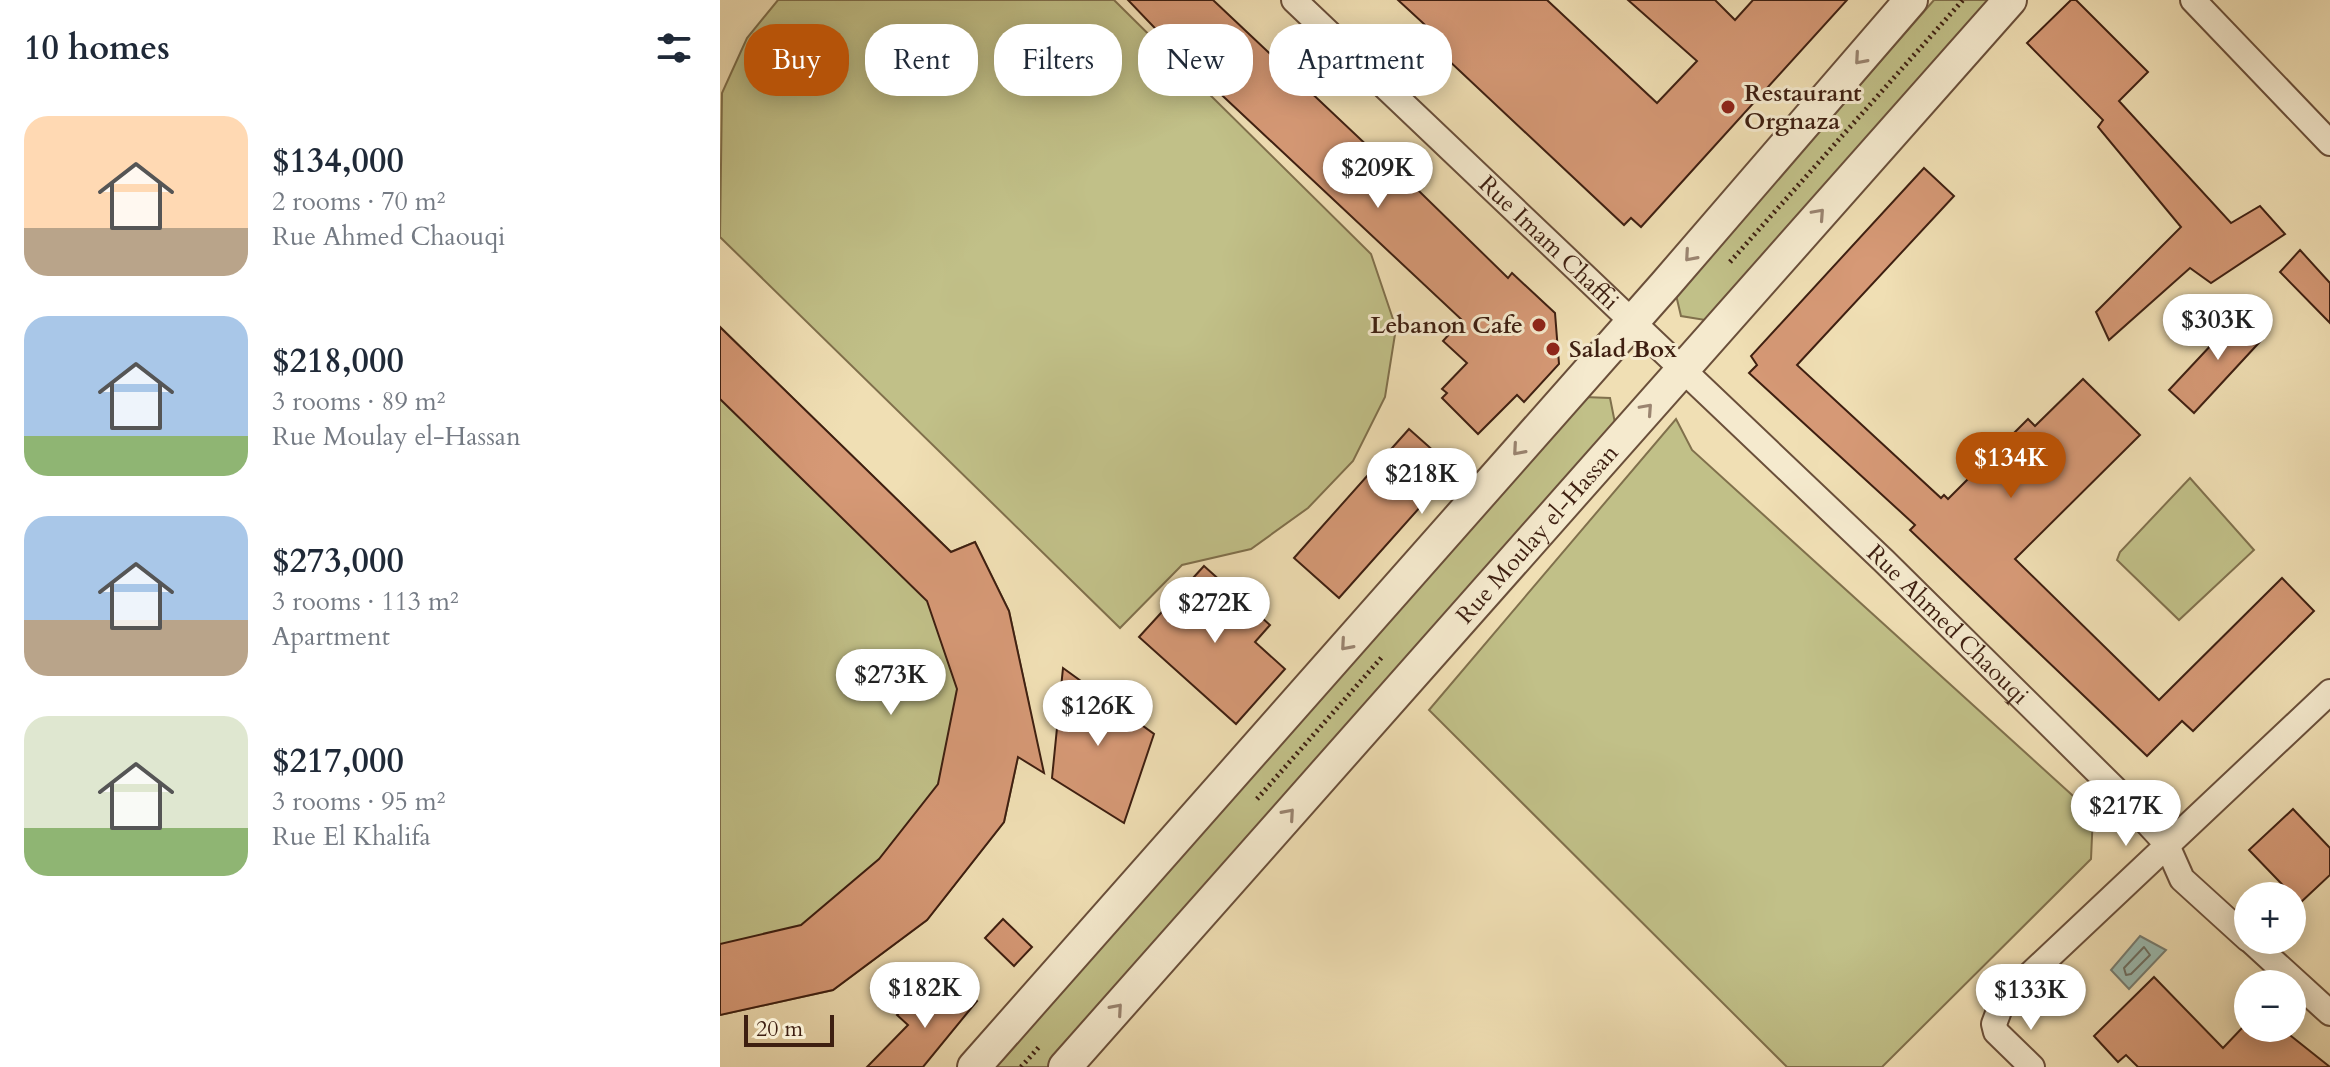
<!DOCTYPE html>
<html lang="en">
<head>
<meta charset="utf-8">
<style>
  :root { --surface:#fff; --page:#f6f6f7; --text:#1f2937; --muted:#747a83; --accent:#b45309 }
  body { margin:0; font-family:Cardo,serif; background:var(--page); color:var(--text); height:100vh; display:flex; flex-direction:column; font-size:30px; white-space:nowrap }
  * { box-sizing:border-box; margin:0 }
  p { font-size:26px; color:var(--muted) }
  .icon { flex:none; width:44px; height:44px; fill:none; stroke:currentColor; stroke-width:2; stroke-linecap:round; stroke-linejoin:round }
  .map { position:relative; flex:1; overflow:hidden }
  .details { display:flex; flex-direction:column; background:var(--surface); width:720px }
  .details>* { flex:none }
  .guide { position:absolute; left:24px; top:24px; width:760px; height:72px; display:flex; gap:16px }
  .tools { position:absolute; left:1514px; top:882px; display:grid; gap:16px }
  .tools a { display:grid; place-items:center; width:72px; height:72px; border-radius:50%; background:var(--surface); box-shadow:0 4px 20px #0003; font-size:40px }
  .scale { position:absolute; left:24px; bottom:20px; width:90px; box-sizing:border-box; padding-left:8px; border:4px solid #3e1f11; border-top:0; font-size:22px; line-height:28px; white-space:nowrap; color:#3e1f11; -webkit-text-stroke:6px #f5eace; paint-order:stroke }
  .price { position:absolute; translate:-50% -68px; padding:0 18px; border-radius:28px; background:#fff; color:#222; font-size:26px; line-height:52px; filter:drop-shadow(0 2px 4px #0008) }
  .price::after { content:''; position:absolute; left:50%; top:48px; width:24px; height:18px; margin-left:-12px; background:inherit; clip-path:polygon(0 0,100% 0,50% 100%) }
  .price.selected { background:var(--accent); color:#fff }
  ul { padding:0; list-style:none }
  li { display:flex; align-items:center; gap:24px; height:200px; padding:0 24px }
  li span { display:grid; place-items:center; flex:none; width:224px; height:160px; border-radius:24px; color:#555 }
  li>.icon { margin-inline-start:auto }
  span .icon { width:96px; height:96px; fill:#fffc; stroke-width:1 }
  li b { font-size:34px }
  h2 { display:flex; justify-content:space-between; align-items:center; height:96px; padding:0 24px; font-size:34px }
  .pill { padding:0 28px; border-radius:32px; background:var(--surface); box-shadow:0 4px 20px #0003; font-size:28px; line-height:72px }
  .pill.selected { background:var(--accent); color:#fff }
  main { display:flex; flex:1; min-height:0 }
  .map>svg:first-child { display:block }
  .green { fill:#c1c088; stroke:#80704c; stroke-width:2 }
  .water { fill:#9bbcb2; stroke:#767d72; stroke-width:2 }
  .lines { fill:none; stroke-linecap:round; stroke-linejoin:round }
  .shore { stroke:#6c6e62; stroke-width:2 }
  .building { fill:#d69976; stroke:#3e1f11; stroke-width:2 }
  .minor-casing { stroke:#6a4f3a; stroke-width:28 }
  .tertiary-casing { stroke:#6a4f3a; stroke-width:36 }
  .path { stroke:#3e1f11; stroke-width:5; stroke-dasharray:2 4; stroke-linecap:butt }
  .minor { stroke:#f5eace; stroke-width:24 }
  .tertiary { stroke:#f5eace; stroke-width:32 }
  .oneway { stroke:#9a8470 }
  .poi-dot { fill:#8f2418; stroke:#f5eace; stroke-width:3 }
  .labels { text-anchor:middle; stroke-width:6; stroke-linejoin:round; paint-order:stroke }
  .poi-label { font-size:24px; font-weight:bold; fill:#3e1f11; stroke:#f5eace; text-anchor:start }
  .street-label { font-size:24px; fill:#3e1f11; stroke:#f5eace }
</style>
</head>
<body>
<main>
<section class="details">
<h2>10 homes<svg class="icon" aria-label="filters" viewBox="0 0 24 24"><path d="M4 7h16M4 17h16"/><circle cx="9" cy="7" r="2"/><circle cx="15" cy="17" r="2"/></svg></h2>
<ul>
<li><span style="background:linear-gradient(#ffd9b3 70%,#b9a48a 0)"><svg class="icon" aria-label="home" viewBox="0 0 24 24"><path d="M3 11l9-7 9 7M6 9v11h12V9"/></svg></span><div><b>$134,000</b><p>2 rooms · 70 m²</p><p>Rue Ahmed Chaouqi</p></div></li>
<li><span style="background:linear-gradient(#a9c7e8 75%,#8fb573 0)"><svg class="icon" aria-label="home" viewBox="0 0 24 24"><path d="M3 11l9-7 9 7M6 9v11h12V9"/></svg></span><div><b>$218,000</b><p>3 rooms · 89 m²</p><p>Rue Moulay el-Hassan</p></div></li>
<li><span style="background:linear-gradient(#a9c7e8 65%,#b9a48a 0)"><svg class="icon" aria-label="home" viewBox="0 0 24 24"><path d="M3 11l9-7 9 7M6 9v11h12V9"/></svg></span><div><b>$273,000</b><p>3 rooms · 113 m²</p><p>Apartment</p></div></li>
<li><span style="background:linear-gradient(#dfe7d0 70%,#8fb573 0)"><svg class="icon" aria-label="home" viewBox="0 0 24 24"><path d="M3 11l9-7 9 7M6 9v11h12V9"/></svg></span><div><b>$217,000</b><p>3 rooms · 95 m²</p><p>Rue El Khalifa</p></div></li>
</ul>
</section>
<div class="map">
<svg width="1610" height="1067" viewBox="0 0 1610 1067">
  <rect width="100%" height="100%" fill="#f0dfb4"/>
  <filter id="stains"><feTurbulence type="fractalNoise" baseFrequency=".0025" numOctaves="4"/><feColorMatrix values="0 0 0 0 .2 0 0 0 0 .09 0 0 0 0 .02 0 0 0 .5 -.17"/></filter>
  <radialGradient id="worn" r=".72"><stop offset=".6" stop-color="#630" stop-opacity="0"/><stop offset="1" stop-color="#630" stop-opacity=".3"/></radialGradient>
  <g class="green">
    <path d="M58,0h336l257,254 25,74 -11,69 -32,64 -45,47 -57,41 -69,16 -62,63 -400,-391 2,-144 25,-55z"/>
    <path d="M1214,0h57l-286,320 -24,-4 -5,-21z"/>
    <path d="M0,327l231,225 24,-10 34,69 20,94 -25,117 -77,98 -94,70 -113,25z"/>
    <path d="M864,397l26,1 5,25 -566,644h-56z"/>
    <path d="M956,419l16,31 401,364 -2,45 -209,208h-95l-358,-357z"/>
    <path d="M1470,478l64,72 -75,70 -62,-60 3,-8z"/>
  </g>
  <path class="water" d="M1420,936l26,14 -37,39 -18,-19z"/>
  <g class="lines">
    <path class="shore" d="M1424,947l6,8 -19,19 -5,1 -2,-7z"/>
  </g>
  <g class="building">
    <path d="M408,0h85l162,153 2,-3 131,128 4,-5 43,40 4,51 -35,38 -7,-7 -39,39 -36,-36 5,-5 -5,-4 25,-26 -24,-22 19,-21 -268,-251z"/>
    <path d="M678,0h149l110,103 40,-42 -69,-61h87l20,20 18,-20h94l-206,227 -10,-9 -7,7 -195,-183 7,-7z"/>
    <path d="M1351,0h5l72,72 -29,29 112,122 29,-17 25,28 -74,49 -21,-15 -81,72 -13,-28 85,-85 -83,-100 5,-7 -76,-77z"/>
    <path d="M1204,168l30,28 -157,169 144,133 3,-3 4,4 80,-80 7,7 48,-47 57,56 -125,124 144,141 123,-122 32,33 -121,120 -11,-10 -35,35 -237,-226 5,-5 -166,-152 8,-8 -6,-9z"/>
    <path d="M1580,250l30,33v40l-50,-51z"/>
    <path d="M1523,311l25,22 -74,80 -25,-23z"/>
    <path d="M0,327l231,225 24,-10 34,69 35,162 -26,-16 -14,65 -77,98 -94,70 -113,25v-71l81,-19 78,-66 59,-75 19,-95 -30,-88 -207,-202z"/>
    <path d="M689,429l45,40 -115,129 -45,-40z"/>
    <path d="M484,566l66,59 -15,17 30,27 -49,55 -97,-87z"/>
    <path d="M343,668l91,66 -30,89 -72,-45z"/>
    <path d="M1573,809l37,39v27l-30,28 -51,-53z"/>
    <path d="M283,919l29,28 -18,19 -29,-28z"/>
    <path d="M1434,977l69,71 19,-20h39l49,39h-192l-12,-12 -8,7 -24,-26z"/>
    <path d="M238,984l19,17 -54,66h-56l41,-42 -11,-10 23,-22 18,15z"/>
  </g>
  <g class="lines">
    <defs>
      <g id="minor">
        <path id="s1" d="M574,0l590,561 245,242 37,40 16,36 66,60"/>
        <path d="M1473,0l137,143"/>
        <path d="M1530,940l80,73"/>
        <path d="M1312,1067l-36,-35 -2,-8 9,-24 327,-308"/>
      </g>
      <g id="tertiary">
        <path d="M254,1067l691,-782 246,-285"/>
        <path id="s2" d="M345,1067l945,-1067"/>
      </g>
    </defs>
    <use href="#minor" class="minor-casing"/>
    <use href="#tertiary" class="tertiary-casing"/>
    <g class="path">
      <path d="M1010,262l233,-262"/>
      <path d="M537,799l125,-142"/>
      <path d="M301,1067l18,-20"/>
    </g>
    <use href="#minor" class="minor"/>
    <use href="#tertiary" class="tertiary"/>
  </g>
  <defs><path id="oneway-chevron" d="M-2-3.5L2.5 0L-2 3.5" fill="none" stroke-width="1.6" stroke-linecap="round" stroke-linejoin="round" transform="scale(2)"/></defs>
  <g class="oneway">
    <use href="#oneway-chevron" transform="translate(1140 59) rotate(131)"/>
    <use href="#oneway-chevron" transform="translate(1099 214) rotate(-48)"/>
    <use href="#oneway-chevron" transform="translate(970 256) rotate(131)"/>
    <use href="#oneway-chevron" transform="translate(927 409) rotate(-48)"/>
    <use href="#oneway-chevron" transform="translate(798 450) rotate(131)"/>
    <use href="#oneway-chevron" transform="translate(626 645) rotate(131)"/>
    <use href="#oneway-chevron" transform="translate(569 814) rotate(-49)"/>
    <use href="#oneway-chevron" transform="translate(397 1009) rotate(-49)"/>
  </g>
  <g class="poi-dot">
    <circle cx="1008" cy="107" r="8"/>
    <circle cx="819" cy="325" r="8"/>
    <circle cx="833" cy="349" r="8"/>
  </g>
  <g class="labels">
    <g class="poi-label">
      <text x="1024" y="101">Restaurant<tspan x="1024" dy="28">Orgnaza</tspan></text>
      <text x="803" y="333" text-anchor="end">Lebanon Cafe</text>
      <text x="849" y="357">Salad Box</text>
    </g>
    <g class="street-label">
      <text dy="8" stroke="none"><textPath href="#s1" startOffset="352">Rue Imam Chaffii</textPath></text>
      <text dy="8" stroke="none"><textPath href="#s2" startOffset="712">Rue Moulay el-Hassan</textPath></text>
      <text dy="8" stroke="none"><textPath href="#s1" startOffset="904">Rue Ahmed Chaouqi</textPath></text>
    </g>
  </g>
  <rect width="100%" height="100%" filter="url(#stains)"/>
  <rect width="100%" height="100%" fill="url(#worn)"/>
</svg>
<div class="tools">
<a>+</a>
<a>−</a>
</div>
<div class="scale">20 m</div>
<b class="price" style="left:658px;top:210px">$209K</b>
<b class="price" style="left:1498px;top:362px">$303K</b>
<b class="price selected" style="left:1291px;top:500px">$134K</b>
<b class="price" style="left:702px;top:516px">$218K</b>
<b class="price" style="left:495px;top:645px">$272K</b>
<b class="price" style="left:171px;top:717px">$273K</b>
<b class="price" style="left:378px;top:748px">$126K</b>
<b class="price" style="left:1406px;top:848px">$217K</b>
<b class="price" style="left:205px;top:1030px">$182K</b>
<b class="price" style="left:1311px;top:1032px">$133K</b>
<div class="guide">
<a class="pill selected">Buy</a>
<a class="pill">Rent</a>
<a class="pill">Filters</a>
<a class="pill">New</a>
<a class="pill">Apartment</a>
</div>
</div>
</main>
</body>
</html>
